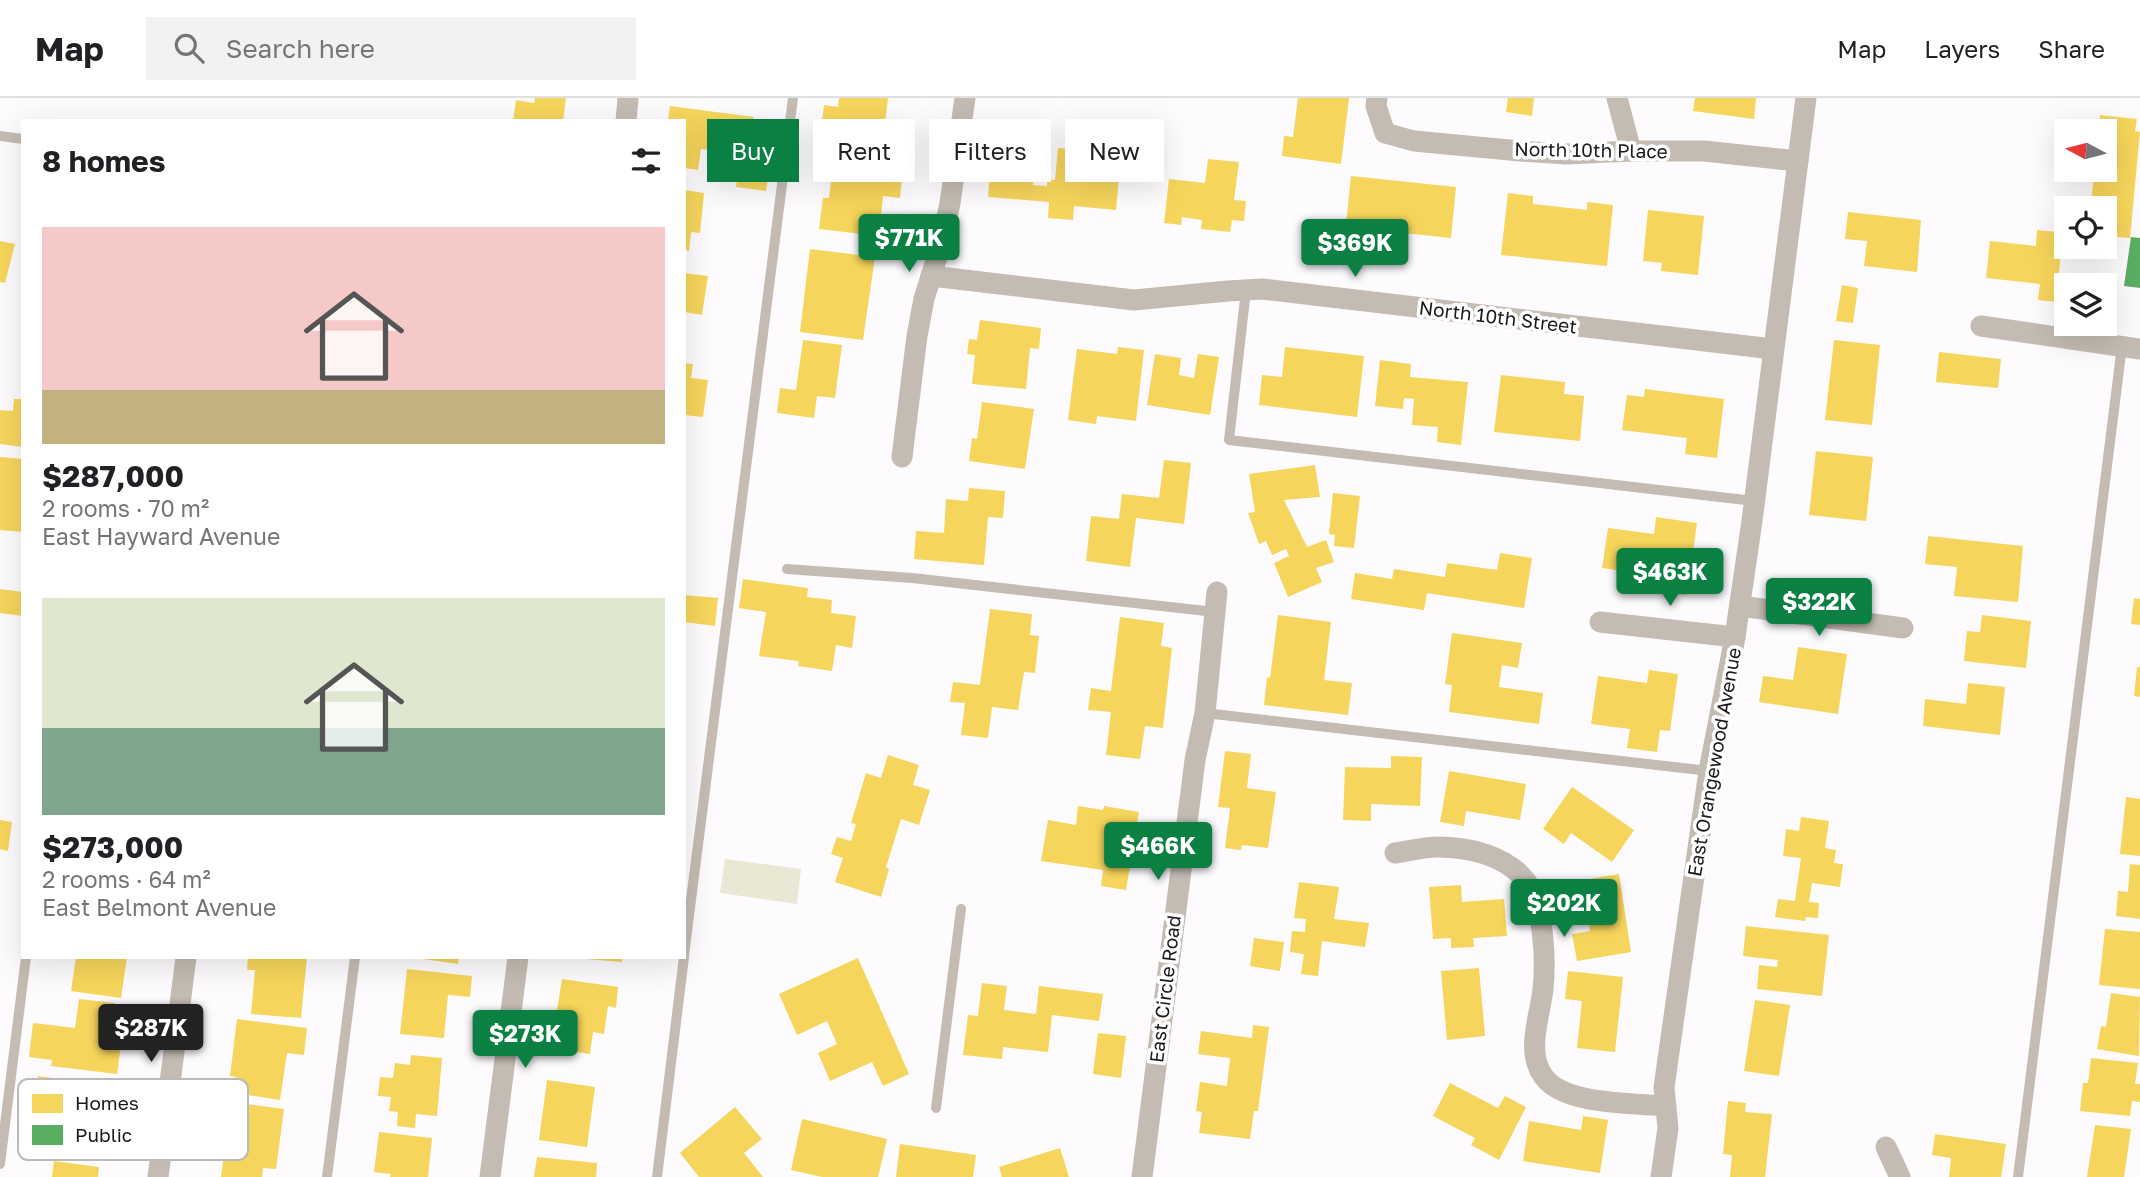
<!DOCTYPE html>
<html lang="en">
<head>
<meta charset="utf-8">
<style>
  :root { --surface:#fff; --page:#f2f2f2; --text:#202124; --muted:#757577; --line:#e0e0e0; --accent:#0b8043 }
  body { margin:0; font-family:"Golos Text",sans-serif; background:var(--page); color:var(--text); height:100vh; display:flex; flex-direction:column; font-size:26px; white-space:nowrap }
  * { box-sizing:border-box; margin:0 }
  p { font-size:23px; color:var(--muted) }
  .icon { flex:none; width:38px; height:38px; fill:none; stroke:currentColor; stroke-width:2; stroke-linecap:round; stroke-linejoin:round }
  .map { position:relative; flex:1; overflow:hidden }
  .sheet { position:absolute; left:21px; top:21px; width:665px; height:840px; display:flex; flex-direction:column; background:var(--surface); border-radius:0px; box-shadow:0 7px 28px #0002 }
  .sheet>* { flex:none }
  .top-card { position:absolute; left:707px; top:21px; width:665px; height:63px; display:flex; gap:14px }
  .needle { width:46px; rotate:277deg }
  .buttons { position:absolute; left:2054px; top:21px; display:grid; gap:14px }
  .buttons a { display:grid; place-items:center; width:63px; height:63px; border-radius:0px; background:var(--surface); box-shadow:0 7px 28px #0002; font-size:35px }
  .price { position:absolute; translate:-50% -60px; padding:0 16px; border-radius:7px; background:var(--accent); color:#fff; font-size:23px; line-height:46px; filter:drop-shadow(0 2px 4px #0008) }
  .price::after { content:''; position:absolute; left:50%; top:42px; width:21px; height:16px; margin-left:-10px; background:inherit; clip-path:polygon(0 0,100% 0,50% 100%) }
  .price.selected { background:#222; color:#fff }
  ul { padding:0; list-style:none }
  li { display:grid; align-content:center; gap:14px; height:371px; padding:0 21px }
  li span { display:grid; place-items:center; height:217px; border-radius:0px; color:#555 }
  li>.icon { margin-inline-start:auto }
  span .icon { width:126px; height:126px; fill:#fffc; stroke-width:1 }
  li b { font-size:30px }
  h2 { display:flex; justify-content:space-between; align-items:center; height:84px; padding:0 21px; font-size:30px }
  .pill { padding:0 24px; border-radius:0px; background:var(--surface); box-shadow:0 7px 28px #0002; font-size:24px; line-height:63px }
  .pill.selected { background:var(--accent); color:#fff }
  header { display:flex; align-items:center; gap:42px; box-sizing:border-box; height:98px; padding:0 35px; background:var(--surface); border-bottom:2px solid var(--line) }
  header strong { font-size:33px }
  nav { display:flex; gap:38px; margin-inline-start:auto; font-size:24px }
  .search { width:490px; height:63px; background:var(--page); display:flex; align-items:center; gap:18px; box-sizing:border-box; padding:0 24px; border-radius:0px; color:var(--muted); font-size:26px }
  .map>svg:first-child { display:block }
  .green { fill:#e8e8d4 }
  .homes { fill:#f6d55c }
  .public { fill:#5aae61 }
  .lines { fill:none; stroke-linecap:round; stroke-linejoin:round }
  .lane { stroke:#c4bcb2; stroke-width:10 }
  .street { stroke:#c4bcb2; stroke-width:21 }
  .labels { text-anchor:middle; stroke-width:7; stroke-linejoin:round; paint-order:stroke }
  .street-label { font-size:19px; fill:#1b181b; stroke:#fff }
  .key { fill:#fff; stroke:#bbbabb; stroke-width:2 }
  .key-label { font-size:19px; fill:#1b181b }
</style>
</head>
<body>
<header>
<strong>Map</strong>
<div class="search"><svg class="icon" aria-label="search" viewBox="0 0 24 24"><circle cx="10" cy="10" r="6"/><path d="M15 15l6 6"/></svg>Search here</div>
<nav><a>Map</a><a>Layers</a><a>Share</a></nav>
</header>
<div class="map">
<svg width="2140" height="1079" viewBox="0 0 2140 1079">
  <rect width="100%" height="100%" fill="#fefbfe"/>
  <path class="green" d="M725,761l76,10 -4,35 -77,-11z"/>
  <g class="homes">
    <path d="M535,0h31l-3,23h-50l3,-21 18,3z"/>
    <path d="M839,0h49l-4,33 10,1 -2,15 -61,-8 1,-10 -11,-1 3,-23 14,2z"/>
    <path d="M1298,0h51l-8,66 -59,-8 2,-20 9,1z"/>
    <path d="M1508,0h26l-2,18 -26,-4z"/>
    <path d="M1695,0h61l-2,21 -61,-8z"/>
    <path d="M670,8l84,11 -3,23 -40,-5 -2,15 -8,-1 -3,21 -14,-2v-47h-16z"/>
    <path d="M2100,17l37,4 -2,12 5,1 -10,106 -25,-2v-28h-15l5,-38h10v-39h-6z"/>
    <path d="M1058,50l63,5 -2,13h8l-1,12 -7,-1 -3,33 -42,-4 -1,14 -25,-2 1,-16 -61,-5 2,-24 44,4 -1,8 14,1v-7l8,1z"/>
    <path d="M835,52l69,8 -4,40 -17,-2 -4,40 -60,-7 4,-31h6z"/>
    <path d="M1208,61l31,3 -5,38 12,1 -2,20 -12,-1 -2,12 -29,-3 1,-9 -20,-3 -1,8 -17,-2 5,-44 36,4z"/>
    <path d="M739,67l30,5 -3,21 -30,-4z"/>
    <path d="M1351,78l105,11 -5,51 -57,-6 -1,7 -48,-5z"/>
    <path d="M684,92l20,3 -4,40 -9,-1 -2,19 -5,-1z"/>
    <path d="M1508,95l25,3v8l54,6v-8l26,3 -6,61 -106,-11z"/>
    <path d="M1648,112l56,6 -6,59 -37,-4 1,-8 -19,-2z"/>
    <path d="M1848,114l73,8 -4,52 -53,-6 3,-25 -22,-2z"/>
    <path d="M2037,132l30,3v21l-6,-1 -5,49 -18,-2 2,-16 -54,-6 4,-37 46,5z"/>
    <path d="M0,143l15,3 -10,39 -5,-1z"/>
    <path d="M810,151l65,8 -12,83 -63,-8z"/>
    <path d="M684,175l24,3 -6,39 -18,-3z"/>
    <path d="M1842,187l16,3 -5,35 -17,-2z"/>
    <path d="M980,222l61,8 -2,21 -9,-1 -4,41 -54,-5 3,-29 -8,-1 2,-15 8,1z"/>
    <path d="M803,242l39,5 -7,53 -18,-2 -3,22 -37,-5 3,-25 16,2z"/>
    <path d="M1834,242l46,5 -8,80 -47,-5z"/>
    <path d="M1118,249l26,3 -8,71 -39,-5 -1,8 -28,-4 9,-71 40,5z"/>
    <path d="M1285,249l79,9 -7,61 -98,-12 3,-30 20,2z"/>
    <path d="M1939,254l62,7 -3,29 -62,-6z"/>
    <path d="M1155,256l26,4 -2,17 15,3 4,-24 21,3 -9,58 -63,-10z"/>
    <path d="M1380,262l31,4 -1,13 58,5 -7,63 -24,-3 1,-15 -26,-2 2,-26 -10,-1 -1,11 -28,-3z"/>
    <path d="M684,265l9,1 -2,14 17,2 -5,37 -19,-2z"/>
    <path d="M1501,277l64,7 -1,12 20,2 -4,45 -86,-9z"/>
    <path d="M1645,291l79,10 -7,59 -32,-4 2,-16 -65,-8 5,-35 17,2z"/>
    <path d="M14,301h9v48l-23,-3v-34l13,1z"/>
    <path d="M982,304l52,7 -9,60 -56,-8 3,-23 5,1z"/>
    <path d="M1816,353l57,6 -7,64 -57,-6z"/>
    <path d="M0,359l23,2v73l-23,-2z"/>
    <path d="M1164,362l27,3 -7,61 -48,-6 -6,49 -44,-6 5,-45 28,3 3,-25 37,4z"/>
    <path d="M1315,367l5,32 -36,3 23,47 19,-7 8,22 -18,6 6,14 -34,15 -14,-34 15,-7 -3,-7 -14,6 -6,-14 -7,3 -11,-31 7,-1 -6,-38z"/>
    <path d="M969,390l36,3 -2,27 -15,-1 -4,48 -70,-6 2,-28 28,2 2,-34 22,2z"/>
    <path d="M1333,395l27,3 -6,52 -20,-2 1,-11 -6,-1z"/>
    <path d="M1656,419l41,6 -10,72 -46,-6 2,-15 -41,-6 6,-40 46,6z"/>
    <path d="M1928,438l95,10 -5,56 -64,-6 3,-29 -32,-3z"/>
    <path d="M1500,455l32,5 -8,50 -97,-15 -3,17 -73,-11 4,-26 37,6 2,-10 51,8 2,-14 50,7z"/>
    <path d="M743,481l65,9 -1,9 25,3 -1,13 25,3 -4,32 -16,-3 -4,26 -34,-5 1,-5 -40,-5 7,-44 -27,-4z"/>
    <path d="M0,491l23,3v24l-23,-3z"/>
    <path d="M684,497l34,3 -3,28 -31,-4z"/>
    <path d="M2134,500l6,1v26l-9,-1z"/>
    <path d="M990,511l42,5 -2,21 9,1 -4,37 -11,-1 -6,38 -26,-3 -4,31 -27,-3 4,-32 -15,-1 3,-20 27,3z"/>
    <path d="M1278,517l53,7 -7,58 28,3 -4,32 -84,-10 3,-28 3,1z"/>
    <path d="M1982,517l49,6 -5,47 -62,-7 3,-30 13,1z"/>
    <path d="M1120,519l44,6 -3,23 11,2 -9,80 -18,-2 -5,33 -34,-4 5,-43 -23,-2 3,-22 20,3z"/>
    <path d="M1452,535l70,10 -4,25 -16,-3 -3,22 44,6 -4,31 -90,-12 3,-27 -7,-1z"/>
    <path d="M1798,549l49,7 -9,60 -79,-12 4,-26 30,4z"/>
    <path d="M2137,569h3v30l-6,-1z"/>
    <path d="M1649,572l29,4 -8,57 -10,-1 -3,22 -30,-4 3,-19 -39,-5 7,-48 49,7z"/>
    <path d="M1968,585l37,4 -5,48 -77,-9 2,-27 41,5z"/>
    <path d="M1225,653l26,3 -4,34 29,4 -8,56 -26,-3 -1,5 -16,-2 5,-40 -12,-1z"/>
    <path d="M888,657l31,10 -6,20 17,5 -11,35 -18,-6 -15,48 3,2 -8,28 -46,-15 8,-24 -12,-4 6,-17 14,4 5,-17 -5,-1 15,-50 15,5z"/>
    <path d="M1391,658l31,1 -2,49 -49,-2v17l-28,-1 2,-53 46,1z"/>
    <path d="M1449,673l77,13 -6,36 -54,-9 -2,15 -24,-4z"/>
    <path d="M1572,689l62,43 -22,32 -41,-29 -7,11 -21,-15z"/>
    <path d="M2126,699l14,2v57l-20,-2z"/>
    <path d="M1078,708l25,4 1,-4 35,6 -13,78 -25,-4 2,-16 -62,-9 7,-41 28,5z"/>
    <path d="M1801,719l28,4 -4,27 11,2 -2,13 9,1 -3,23 -28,-4 -3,19 10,1 -1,15 -12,-1 -1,4 -30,-4 3,-18 17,2 6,-43 -18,-2 3,-27 13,2z"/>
    <path d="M0,722l12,2 -4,29 -8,-2z"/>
    <path d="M2130,766l10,1v54l-24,-3 2,-25 10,1z"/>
    <path d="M1619,776l12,78 -54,9 -5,-27 18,-3 -3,-25 -17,3 -4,-26z"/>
    <path d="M1299,784l40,5 -5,32 35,4 -4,24 -43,-6 -4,35 -17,-2 3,-20 -14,-2 2,-21 13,1 1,-13 -12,-1z"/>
    <path d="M1461,787l1,17 42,-3 3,37 -34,2 1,9 -23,1v-10l-18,1 -4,-52z"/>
    <path d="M1746,828l83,9 -7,61 -65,-7 2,-24 18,2 1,-7 -35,-4z"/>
    <path d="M2105,831l35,3v57l-41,-4z"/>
    <path d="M1254,840l30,4 -4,29 -30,-5z"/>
    <path d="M76,859h51l-6,41 -50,-7z"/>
    <path d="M248,859h59l-6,61 -50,-4 4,-44h-8z"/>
    <path d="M424,859h35l-1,7 -35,-5z"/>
    <path d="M586,859h36v5l-36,-3z"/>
    <path d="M858,860l51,116 -26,12 -11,-24 -42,19 -12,-28 19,-9 -10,-23 -30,14 -18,-41z"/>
    <path d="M1479,870l6,68 -38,4 -6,-69z"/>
    <path d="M407,871l65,7 -2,21 -22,-2 -4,43 -44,-4z"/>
    <path d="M1568,873l55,6 -8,75 -38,-4 5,-47 -17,-2z"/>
    <path d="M562,881l56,8 -2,21 -8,-2 -4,28 -11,-2 -3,22 -39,-6z"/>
    <path d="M982,885l25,3 -3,24 32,4 3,-28 64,8 -4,27 -47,-6 -4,37 -45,-5 -1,12 -39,-4 5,-40 10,1z"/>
    <path d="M2111,895l29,4 -1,59 -42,-7 4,-23 5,1z"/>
    <path d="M79,901l36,4 -5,40 11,2 -4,29 -66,-8 1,-6 -23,-3 4,-34 42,5z"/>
    <path d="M1755,902l35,5 -11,71 -35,-5z"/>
    <path d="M237,921l70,9 -3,27 -17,-2 -7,47 -46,-7 2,-16 -6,-1z"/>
    <path d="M1253,927l16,2 -11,84h-4l-4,28 -51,-6 3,-21 -6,-1 4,-29 27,4 3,-28 -32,-4 3,-23 51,7z"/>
    <path d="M1098,935l28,3 -5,42 -28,-4z"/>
    <path d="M411,957l31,3 -5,58 -21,-2 -1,14 -18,-2 1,-14 -9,-1 2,-14 -13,-1 2,-19 13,1 2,-15 15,2z"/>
    <path d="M2091,960l47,5 -3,21h5v18l-8,-1 -2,15 -50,-5 3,-28h5z"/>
    <path d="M38,978l82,11 -5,31 -21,-4 -7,44 -40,-6 7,-47 -19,-2z"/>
    <path d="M547,982l48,7 -8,60 -48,-7z"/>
    <path d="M1450,985l48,25 7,-12 21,11 -27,53 -28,-15 4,-7 -42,-22z"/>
    <path d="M1728,1003l18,2 -1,9 27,2 -7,63h-35l2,-22 -9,-1z"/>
    <path d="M231,1004l53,7 -8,60 -13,-1 -1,9h-41z"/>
    <path d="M735,1009l27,32 -18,14 19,24h-64l-19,-24z"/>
    <path d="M1583,1018l25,4 -8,53 -77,-12 6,-40 52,9z"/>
    <path d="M802,1021l85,20 -9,38h-56l-31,-7z"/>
    <path d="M2095,1027l36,4 -7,48h-37z"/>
    <path d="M379,1034l53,6 -4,39h-38l1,-3 -17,-2z"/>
    <path d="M1935,1036l71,10 -5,33h-52l2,-19 -19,-3z"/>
    <path d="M900,1046l76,11 -3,22h-77z"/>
    <path d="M1060,1050l9,29h-67l-3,-10z"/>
    <path d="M537,1059l60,6 -1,14h-62z"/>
    <path d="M54,1063l45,6 -1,10h-46z"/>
  </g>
  <path class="public" d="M2131,139l9,1v50l-16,-2z"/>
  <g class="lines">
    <g class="lane">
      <path d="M0,38l23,3"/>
      <path d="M1246,192l-17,150 525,61"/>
      <path d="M787,471l125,9 303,34"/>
      <path d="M1205,615l504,58"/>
      <path d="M684,857l109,-857"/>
      <path d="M936,1010l25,-199"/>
      <path d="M0,1066l26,-207"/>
      <path d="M327,1079l28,-220"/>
      <path d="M657,1079l27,-220"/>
      <path d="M2018,1079l104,-831"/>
    </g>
    <g class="street">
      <path d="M1377,0l-1,8 9,27 29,8 106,10 47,3 64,-3h73l94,10"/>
      <path d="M1617,0l14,53"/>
      <path d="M626,23l2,-23"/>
      <path d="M931,178l203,24 94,-9 34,-2 511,60"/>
      <path d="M1981,228l159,23"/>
      <path d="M902,359l15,-121 7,-37 18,-58 8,-38 15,-105"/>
      <path d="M1740,508l163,22"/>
      <path d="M1600,524l135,15"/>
      <path d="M1395,755c14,-2 29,-6 43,-6 30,0 67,8 87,33 19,23 21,80 18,109 -3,28 -18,63 1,88 20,28 89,26 122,29"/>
      <path d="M1886,1049l14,30"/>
      <path d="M158,1079l28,-220"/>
      <path d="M490,1079l28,-220"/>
      <path d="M1142,1079l53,-417 10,-47 12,-121"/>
      <path d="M1661,1079l7,-49 -4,-40 3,-22 42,-295 26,-134 17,-116 54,-423"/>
    </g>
  </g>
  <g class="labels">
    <g class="street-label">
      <text transform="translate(1591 52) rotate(1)" y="7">North 10th Place</text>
      <text transform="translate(1498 219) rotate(7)" y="7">North 10th Street</text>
      <text transform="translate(1714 664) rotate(-80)" y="7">East Orangewood Avenue</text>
      <text transform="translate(1165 891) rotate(-83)" y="7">East Circle Road</text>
    </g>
  </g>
  <rect x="18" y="981" width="230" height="81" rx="10" class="key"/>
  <rect x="32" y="996" width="31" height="19" fill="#f6d55c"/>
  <rect x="32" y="1027" width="31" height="20" fill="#5aae61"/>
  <g class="key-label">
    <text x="75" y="1012">Homes</text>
    <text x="75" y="1044">Public</text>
  </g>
</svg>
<div class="buttons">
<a><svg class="needle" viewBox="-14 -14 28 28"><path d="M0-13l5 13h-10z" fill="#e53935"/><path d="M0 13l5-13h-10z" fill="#757577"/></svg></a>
<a><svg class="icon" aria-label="locate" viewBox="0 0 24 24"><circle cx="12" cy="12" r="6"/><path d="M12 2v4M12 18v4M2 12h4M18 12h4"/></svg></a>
<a><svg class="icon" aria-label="layers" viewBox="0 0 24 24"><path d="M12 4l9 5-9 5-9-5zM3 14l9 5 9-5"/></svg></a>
</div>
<b class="price" style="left:909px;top:176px">$771K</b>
<b class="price" style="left:1355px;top:181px">$369K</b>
<b class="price" style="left:1670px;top:510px">$463K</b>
<b class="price" style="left:1819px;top:540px">$322K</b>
<b class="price" style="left:1158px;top:784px">$466K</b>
<b class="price" style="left:1564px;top:841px">$202K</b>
<b class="price selected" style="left:151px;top:966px">$287K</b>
<b class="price" style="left:525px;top:972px">$273K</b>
<div class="top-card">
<a class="pill selected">Buy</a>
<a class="pill">Rent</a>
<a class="pill">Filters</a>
<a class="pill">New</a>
</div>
<section class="sheet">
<h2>8 homes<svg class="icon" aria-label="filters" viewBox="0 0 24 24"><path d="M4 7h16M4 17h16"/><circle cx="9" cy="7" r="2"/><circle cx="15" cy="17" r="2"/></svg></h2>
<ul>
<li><span style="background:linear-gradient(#f6c9c9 75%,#c2b280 0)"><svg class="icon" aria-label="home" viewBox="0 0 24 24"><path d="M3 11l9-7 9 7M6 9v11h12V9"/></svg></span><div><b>$287,000</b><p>2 rooms · 70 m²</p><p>East Hayward Avenue</p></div></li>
<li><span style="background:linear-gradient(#dfe7d0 60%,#7fa58c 0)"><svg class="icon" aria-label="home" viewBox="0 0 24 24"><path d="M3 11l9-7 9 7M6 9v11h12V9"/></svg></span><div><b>$273,000</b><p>2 rooms · 64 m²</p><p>East Belmont Avenue</p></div></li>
</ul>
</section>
</div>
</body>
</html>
